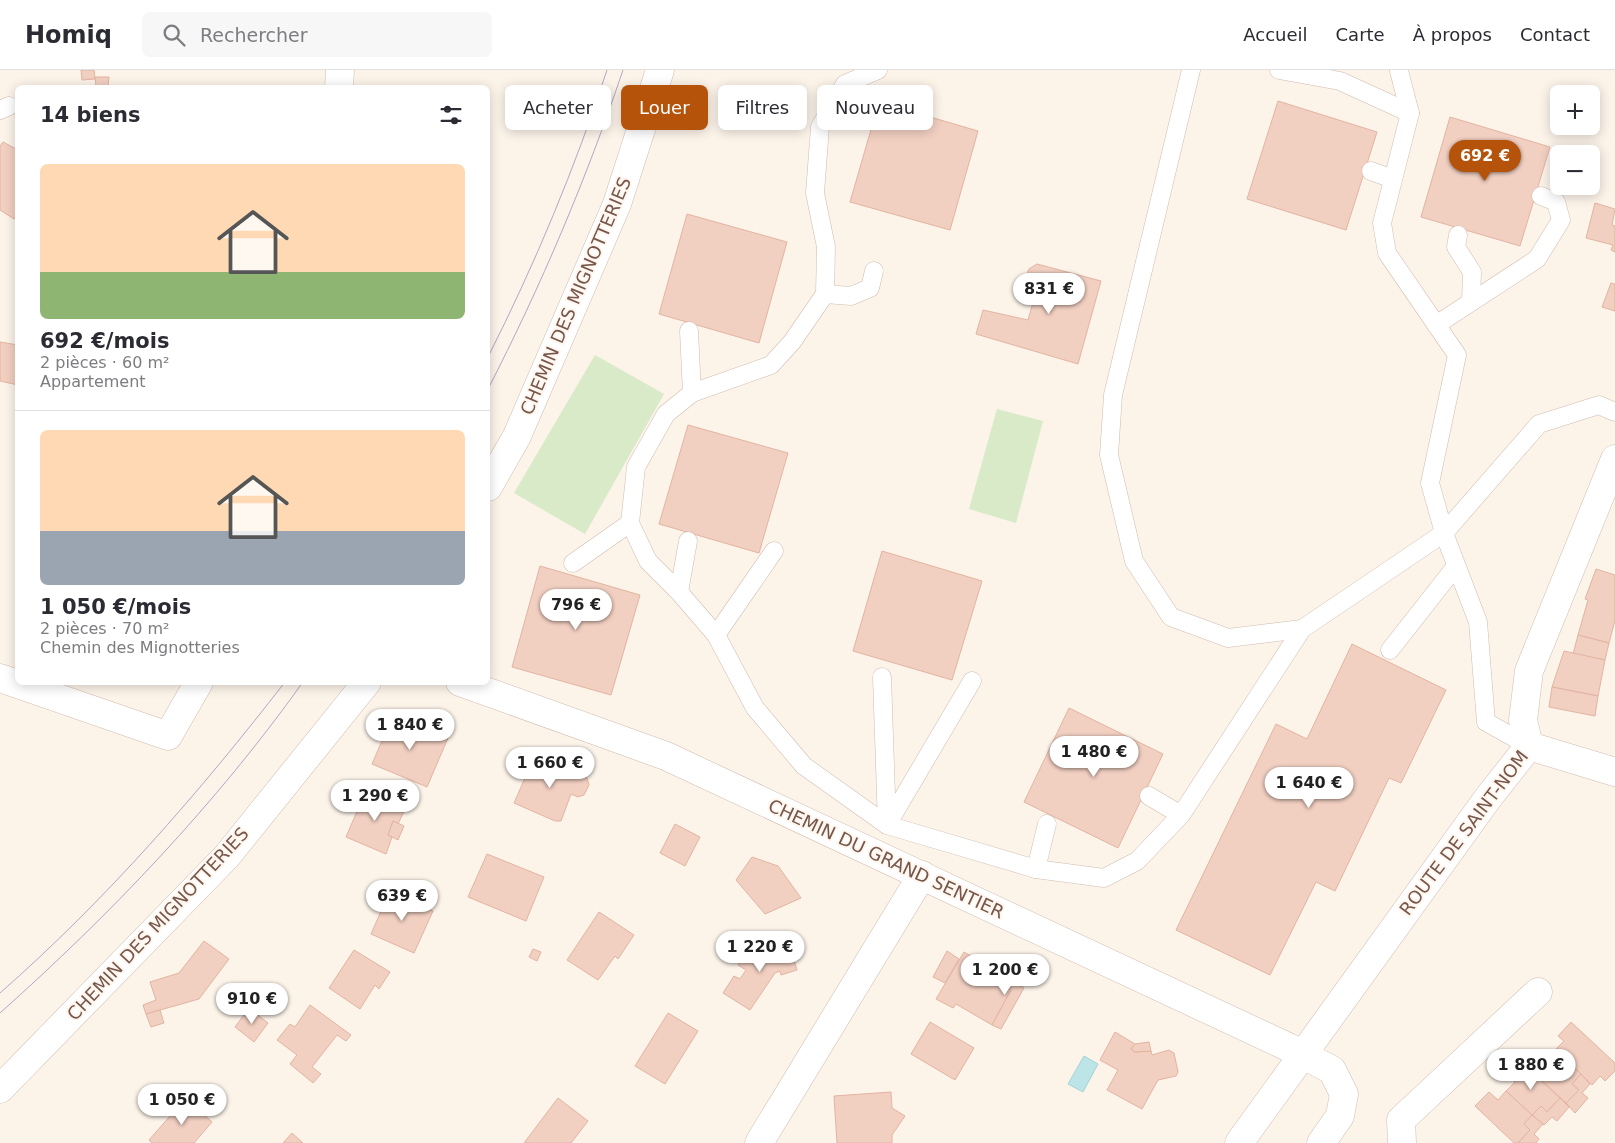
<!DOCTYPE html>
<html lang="fr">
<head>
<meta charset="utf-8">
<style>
  :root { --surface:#fff; --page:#f7f7f7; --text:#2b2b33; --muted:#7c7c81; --line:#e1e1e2; --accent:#b45309 }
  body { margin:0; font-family:"DejaVu Sans",sans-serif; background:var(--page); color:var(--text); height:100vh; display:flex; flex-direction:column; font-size:19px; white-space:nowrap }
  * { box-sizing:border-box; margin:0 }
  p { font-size:16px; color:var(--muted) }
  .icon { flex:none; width:28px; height:28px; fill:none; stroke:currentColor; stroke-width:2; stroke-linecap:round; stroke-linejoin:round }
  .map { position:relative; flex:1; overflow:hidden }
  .drawer { position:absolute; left:15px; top:15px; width:475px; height:600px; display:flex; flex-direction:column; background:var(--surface); border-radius:8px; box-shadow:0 2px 12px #0003 }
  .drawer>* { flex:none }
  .top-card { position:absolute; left:505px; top:15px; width:475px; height:45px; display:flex; gap:10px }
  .controls { position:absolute; left:1550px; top:15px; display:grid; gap:10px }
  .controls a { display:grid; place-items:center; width:50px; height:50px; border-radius:8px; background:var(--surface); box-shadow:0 2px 12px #0003; font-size:25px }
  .price { position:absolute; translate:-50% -42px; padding:0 11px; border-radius:18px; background:#fff; color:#222; font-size:16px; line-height:32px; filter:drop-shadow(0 1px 2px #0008) }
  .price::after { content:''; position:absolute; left:50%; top:30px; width:15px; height:11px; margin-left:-8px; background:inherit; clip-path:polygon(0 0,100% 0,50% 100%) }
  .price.current { background:var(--accent); color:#fff }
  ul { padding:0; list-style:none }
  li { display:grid; align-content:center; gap:10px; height:265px; padding:0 25px }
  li+li { border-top:1px solid var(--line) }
  li span { display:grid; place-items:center; height:155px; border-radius:8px; color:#555 }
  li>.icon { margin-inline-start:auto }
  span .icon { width:90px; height:90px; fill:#fffc; stroke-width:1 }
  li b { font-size:21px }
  h2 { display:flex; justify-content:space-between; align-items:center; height:60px; padding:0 25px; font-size:21px }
  .chip { padding:0 18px; border-radius:8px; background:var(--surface); box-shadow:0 2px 12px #0003; font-size:18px; line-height:45px }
  .chip.current { background:var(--accent); color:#fff }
  header { display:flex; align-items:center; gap:30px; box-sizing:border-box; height:70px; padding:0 25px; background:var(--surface); border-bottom:1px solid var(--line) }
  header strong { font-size:24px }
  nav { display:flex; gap:28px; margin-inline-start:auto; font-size:18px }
  .search { width:350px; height:45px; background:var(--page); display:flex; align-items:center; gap:12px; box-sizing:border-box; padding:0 18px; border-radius:8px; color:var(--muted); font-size:19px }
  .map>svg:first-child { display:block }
  .green { fill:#d8eac7 }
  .water { fill:#bde4e6; stroke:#a3d4d7 }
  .building { fill:#f1cfc1; stroke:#e3b4a1 }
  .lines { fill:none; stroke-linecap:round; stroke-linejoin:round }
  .service-casing { stroke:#d0bcb1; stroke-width:19 }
  .minor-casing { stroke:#d0bcb1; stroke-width:29 }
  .tertiary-casing { stroke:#d0bcb1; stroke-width:29 }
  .service { stroke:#fff; stroke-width:18 }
  .minor { stroke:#fff; stroke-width:28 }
  .tertiary { stroke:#fff; stroke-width:28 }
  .tram { stroke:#b4a6c6; stroke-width:1 }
  .labels { text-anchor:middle; stroke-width:4; stroke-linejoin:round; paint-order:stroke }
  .street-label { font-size:18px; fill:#76574c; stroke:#fff7ef }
</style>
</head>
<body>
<header>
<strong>Homiq</strong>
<div class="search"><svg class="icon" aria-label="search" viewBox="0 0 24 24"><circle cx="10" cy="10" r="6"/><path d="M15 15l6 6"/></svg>Rechercher</div>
<nav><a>Accueil</a><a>Carte</a><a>À propos</a><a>Contact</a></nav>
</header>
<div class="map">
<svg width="1615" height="1073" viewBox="0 0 1615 1073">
  <rect width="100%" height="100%" fill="#fcf3e9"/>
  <g class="green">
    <path d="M595,285l69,39 -79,140 -71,-41z"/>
    <path d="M997,339l46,12 -27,102 -47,-14z"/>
  </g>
  <path class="water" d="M1084,986l14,8 -15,28 -15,-8z"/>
  <g class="building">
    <path d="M81,0h13l1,9 -13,1z"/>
    <path d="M95,7h14l-1,10h-12z"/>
    <path d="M1278,31l99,31 -31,98 -99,-31z"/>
    <path d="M879,32l99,29 -28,99 -100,-28z"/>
    <path d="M1450,47l100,30 -30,99 -99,-29z"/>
    <path d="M3,72l15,8 -2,5 2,1v58l-4,5 -14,-9v-64z"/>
    <path d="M1595,133l20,6 -3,16 3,1v26l-4,-2 2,-5 -27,-7z"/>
    <path d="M687,144l100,28 -28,101 -100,-29z"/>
    <path d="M1037,194l64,17 -23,83 -102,-30 7,-24 45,10 8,-28 -8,-5 -2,-11 3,-7z"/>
    <path d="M1611,213l4,1v27l-13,-4z"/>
    <path d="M0,272l18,3v40l-18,-4z"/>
    <path d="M688,355l100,28 -29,100 -100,-29z"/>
    <path d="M882,481l100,30 -30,99 -99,-29z"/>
    <path d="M540,496l100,29 -29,100 -99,-28z"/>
    <path d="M1596,499l19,6v45l-6,23 -31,-8 10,-35 -3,-1z"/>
    <path d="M1578,565l31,8 -4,17 -32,-6z"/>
    <path d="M1352,574l94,46 -45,93 -12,-5 -54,113 -19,-9 -46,93 -94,-45 100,-206 31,15z"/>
    <path d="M1564,581l41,9 -7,36 -46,-9z"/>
    <path d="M1552,617l46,9 -3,20 -46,-9z"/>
    <path d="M1069,638l94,46 -45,94 -94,-46z"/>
    <path d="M393,645l55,23 -21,49 -55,-23z"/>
    <path d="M535,685l52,23 2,7 -5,10 -6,2 -7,-3 -10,27h-6l-41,-18z"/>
    <path d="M366,720l40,17 -8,17 -5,-3 -5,14 4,2 -6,17 -40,-17z"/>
    <path d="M393,751l11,5 -6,14 -10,-5z"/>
    <path d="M675,754l25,13 -15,29 -25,-13z"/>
    <path d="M487,784l57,23 -18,44 -58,-24z"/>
    <path d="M752,787l26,9 23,32 -36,16 -29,-34z"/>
    <path d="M390,821l43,20 -19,42 -43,-19z"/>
    <path d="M599,842l35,23 -16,24 -3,-3 -17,24 -31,-20z"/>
    <path d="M204,871l25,18 -30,40 -53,15 -3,-9 13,-5 -6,-18 29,-9z"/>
    <path d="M788,871l9,29 -16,5 -1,-4 -5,2 -25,37 -27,-17 11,-17 6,3 6,-9 -8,-5 8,-12 9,-3v4l6,3 7,-9z"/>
    <path d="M533,879l8,3 -4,9 -8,-4z"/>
    <path d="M354,880l36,22 -11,17 -4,-4 -15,24 -31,-21z"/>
    <path d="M947,881l12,8 -14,24 -12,-6z"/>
    <path d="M964,882l24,14 -5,7 28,17 -19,35 -36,-21 -3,4 -17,-9z"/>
    <path d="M988,896l36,22 -23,41 -9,-4 19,-35 -28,-17z"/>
    <path d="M310,935l41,30 -5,6 -9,-6 -25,32 9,7 -8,9 -23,-19 7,-9 -20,-15 13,-16 5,3z"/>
    <path d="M249,938l19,15 -14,19 -19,-15z"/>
    <path d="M160,940l4,13 -13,4 -5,-13z"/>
    <path d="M668,943l30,18 -33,53 -30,-18z"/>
    <path d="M930,952l44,26 -19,32 -44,-26z"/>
    <path d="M1571,952l44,41v8l-10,10 -5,-5 -8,9 -37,-35 9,-9 -6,-5z"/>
    <path d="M1115,962l20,12 -4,5 4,3 16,-1 1,4 17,-5 5,3 4,19 -2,4 -18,4 -16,29 -35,-19 11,-20 -18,-10z"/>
    <path d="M1149,972l2,9 -16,1 -4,-3 4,-5z"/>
    <path d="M1555,980l26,24 -9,10 7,6 -13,13 -38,-35 12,-14 6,5z"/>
    <path d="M1522,993l38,35 -13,14 -6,-6 -9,9 -26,-24 9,-9 -6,-5z"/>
    <path d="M1581,1004l9,10 -8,9 6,5 -13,15 -9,-10 13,-13 -7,-6z"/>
    <path d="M1506,1021l26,24 -8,9 6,6 -12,13h-4l-39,-37 14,-14 9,8z"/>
    <path d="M891,1022l1,16 13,8 -13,19v8h-55l-3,-47z"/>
    <path d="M558,1028l30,23 -17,22h-47z"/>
    <path d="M1560,1028l9,9 -12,14 -5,-4 -8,8 -12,-10 9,-9 6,6z"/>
    <path d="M185,1029l27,23 -18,21h-42l-3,-3z"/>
    <path d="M1532,1045l11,9 -9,10 5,5 -3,4h-18l12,-13 -6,-6z"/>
    <path d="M292,1063l11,10h-20z"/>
  </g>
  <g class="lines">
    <defs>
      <g id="service">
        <path d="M878,0l-33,14 -25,43 -5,66 11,54 -1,47 -33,48 -21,23 -79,28 -26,21 -30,53 -6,56 18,38 31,31 37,43 39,73 49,58 83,59 149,44 68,9 33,-17 44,-46 121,-186 142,-96 95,-109 60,-19 16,7"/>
        <path d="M1191,0l-78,325 -4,60 25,106 37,56 57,21 74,-9"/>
        <path d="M1279,0l61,11 70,32"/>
        <path d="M1399,1l11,42 -28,110 5,30 70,102 -27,128 14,50 34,89 8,100 43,24"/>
        <path d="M0,40l9,-4"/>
        <path d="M1371,101l22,8"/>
        <path d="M1458,165l-2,12 16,25 -1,30"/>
        <path d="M825,224l26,2 19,-8 4,-17"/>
        <path d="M1436,255l101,-66 24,-39 -5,-18 -15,-6"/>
        <path d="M689,261l3,62"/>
        <path d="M573,493l57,-40"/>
        <path d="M679,522l9,-51"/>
        <path d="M716,565l58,-84"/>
        <path d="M1390,580l66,-84"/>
        <path d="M882,607l5,148 85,-144"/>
        <path d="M1149,726l32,19"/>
        <path d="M1036,799l11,-45"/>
      </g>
      <g id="minor">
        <path d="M339,18l1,-18"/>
        <path d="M488,417l29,-51 100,-232 43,-134"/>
        <path d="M0,608l168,58 31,-54"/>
        <path d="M460,612l206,74 622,291 44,23 12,24 -4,22 -19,27"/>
        <path d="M0,1019l227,-233 140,-174"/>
        <path d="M759,1073l163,-268"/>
        <path d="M1402,1073l-1,-23 137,-128"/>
      </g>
      <g id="tertiary">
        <path d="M1529,676l-6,-26 6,-49 86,-212"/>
        <path d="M1529,676l86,26"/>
        <path d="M1239,1073l249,-345 41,-52"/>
      </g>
    </defs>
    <use href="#service" class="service-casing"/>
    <use href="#minor" class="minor-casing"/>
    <use href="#tertiary" class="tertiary-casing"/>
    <use href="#service" class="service"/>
    <use href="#minor" class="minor"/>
    <use href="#tertiary" class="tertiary"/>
    <g class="tram">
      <path d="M488,287c47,-93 87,-189 119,-287"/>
      <path d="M488,319c53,-103 98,-209 135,-319"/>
      <path d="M0,923c106,-93 199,-200 285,-311"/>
      <path d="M0,943c111,-99 216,-209 303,-331"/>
    </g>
  </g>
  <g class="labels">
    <g class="street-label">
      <text transform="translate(576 226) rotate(-67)" y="6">CHEMIN DES MIGNOTTERIES</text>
      <text transform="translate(1464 763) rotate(-53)" y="6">ROUTE DE SAINT-NOM</text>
      <text transform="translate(886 789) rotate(25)" y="6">CHEMIN DU GRAND SENTIER</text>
      <text transform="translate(158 854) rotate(-47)" y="6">CHEMIN DES MIGNOTTERIES</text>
    </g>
  </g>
</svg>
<div class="controls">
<a>+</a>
<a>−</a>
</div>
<b class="price current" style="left:1485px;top:112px">692 €</b>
<b class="price" style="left:1049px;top:245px">831 €</b>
<b class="price" style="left:576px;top:561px">796 €</b>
<b class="price" style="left:410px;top:681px">1 840 €</b>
<b class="price" style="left:1094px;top:708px">1 480 €</b>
<b class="price" style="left:550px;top:719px">1 660 €</b>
<b class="price" style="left:1309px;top:739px">1 640 €</b>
<b class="price" style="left:375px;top:752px">1 290 €</b>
<b class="price" style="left:402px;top:852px">639 €</b>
<b class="price" style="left:760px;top:903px">1 220 €</b>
<b class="price" style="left:1005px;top:926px">1 200 €</b>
<b class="price" style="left:252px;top:955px">910 €</b>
<b class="price" style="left:1531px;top:1021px">1 880 €</b>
<b class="price" style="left:182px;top:1056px">1 050 €</b>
<div class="top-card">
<a class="chip">Acheter</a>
<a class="chip current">Louer</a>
<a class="chip">Filtres</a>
<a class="chip">Nouveau</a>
</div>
<section class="drawer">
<h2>14 biens<svg class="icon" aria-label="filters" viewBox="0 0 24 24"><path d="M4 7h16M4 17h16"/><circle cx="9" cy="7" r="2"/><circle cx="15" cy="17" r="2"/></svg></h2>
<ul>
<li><span style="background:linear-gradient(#ffd9b3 70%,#8fb573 0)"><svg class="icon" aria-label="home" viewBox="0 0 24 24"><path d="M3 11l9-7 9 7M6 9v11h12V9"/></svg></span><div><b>692 €/mois</b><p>2 pièces · 60 m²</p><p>Appartement</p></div></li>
<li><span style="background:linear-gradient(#ffd9b3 65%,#9aa5b1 0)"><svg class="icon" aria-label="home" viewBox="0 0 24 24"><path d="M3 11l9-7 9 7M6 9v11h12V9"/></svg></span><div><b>1 050 €/mois</b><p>2 pièces · 70 m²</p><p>Chemin des Mignotteries</p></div></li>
</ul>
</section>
</div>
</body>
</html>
